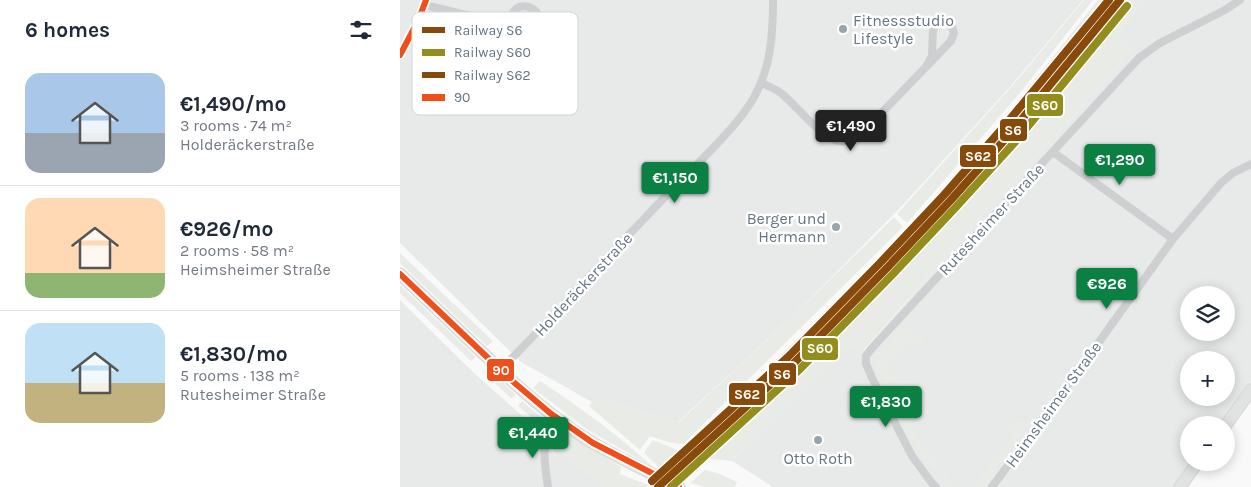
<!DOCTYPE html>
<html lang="en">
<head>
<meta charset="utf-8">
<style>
  :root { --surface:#fff; --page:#f6f6f7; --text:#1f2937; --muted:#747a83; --line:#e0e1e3; --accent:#0b8043 }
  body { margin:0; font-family:Karla,sans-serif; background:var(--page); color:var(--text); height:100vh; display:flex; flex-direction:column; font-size:19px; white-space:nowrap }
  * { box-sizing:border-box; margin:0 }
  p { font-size:16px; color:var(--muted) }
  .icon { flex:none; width:28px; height:28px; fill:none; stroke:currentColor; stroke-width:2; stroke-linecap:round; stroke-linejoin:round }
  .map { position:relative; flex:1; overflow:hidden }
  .details { display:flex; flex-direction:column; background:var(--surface); width:400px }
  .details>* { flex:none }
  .tools { position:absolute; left:780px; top:286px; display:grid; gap:10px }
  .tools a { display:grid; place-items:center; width:55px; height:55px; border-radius:50%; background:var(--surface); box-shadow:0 2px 12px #0003; font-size:25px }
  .price { position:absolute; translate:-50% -42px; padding:0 11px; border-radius:5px; background:var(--accent); color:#fff; font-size:16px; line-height:32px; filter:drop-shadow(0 1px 2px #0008) }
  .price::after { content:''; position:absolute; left:50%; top:30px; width:15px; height:11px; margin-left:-8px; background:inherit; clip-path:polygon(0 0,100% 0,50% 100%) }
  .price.selected { background:#222; color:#fff }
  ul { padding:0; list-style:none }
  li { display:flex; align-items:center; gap:15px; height:125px; padding:0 25px }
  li+li { border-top:1px solid var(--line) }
  li span { display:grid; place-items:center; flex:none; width:140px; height:100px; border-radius:15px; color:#555 }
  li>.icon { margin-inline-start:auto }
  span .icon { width:60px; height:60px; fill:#fffc; stroke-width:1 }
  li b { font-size:21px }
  h2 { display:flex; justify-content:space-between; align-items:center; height:60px; padding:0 25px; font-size:21px }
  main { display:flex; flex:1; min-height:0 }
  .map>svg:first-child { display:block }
  .built { fill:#e8e9e9; fill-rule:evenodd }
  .green { fill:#e8ebe6 }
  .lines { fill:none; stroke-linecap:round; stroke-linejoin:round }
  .secondary-casing { stroke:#d5d6d7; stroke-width:13 }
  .minor { stroke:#cecfd0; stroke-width:8 }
  .secondary { stroke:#e1e2e2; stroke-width:11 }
  .bus-1-casing { stroke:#fff; stroke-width:10 }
  .bus-1 { stroke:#ef4f1a; stroke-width:6 }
  .rail-1-casing { stroke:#fff; stroke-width:11 }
  .rail-2-casing { stroke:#fff; stroke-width:11 }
  .rail-3-casing { stroke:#fff; stroke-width:11 }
  .rail-1 { stroke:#874a0a; stroke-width:8 }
  .rail-2 { stroke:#928d1d; stroke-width:8 }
  .rail-3 { stroke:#874a0a; stroke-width:8 }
  .poi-dot { fill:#99a4ac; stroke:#fff; stroke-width:2 }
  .labels { text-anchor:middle; stroke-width:5; stroke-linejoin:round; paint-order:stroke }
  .poi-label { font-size:16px; fill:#657683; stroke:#fff; text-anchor:start }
  .street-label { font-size:16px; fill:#657683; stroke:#fff }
  .key { fill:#fff; stroke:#d1d6da; stroke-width:1 }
  .key-label { font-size:14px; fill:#657683 }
  .line-badge { stroke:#fff; stroke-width:2 }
  .badge-label { font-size:14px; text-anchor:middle; font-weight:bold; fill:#fff }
</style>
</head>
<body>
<main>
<section class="details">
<h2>6 homes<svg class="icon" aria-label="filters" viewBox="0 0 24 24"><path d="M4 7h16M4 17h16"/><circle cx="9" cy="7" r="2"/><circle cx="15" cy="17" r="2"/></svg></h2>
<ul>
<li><span style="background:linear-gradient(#a9c7e8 60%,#9aa5b1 0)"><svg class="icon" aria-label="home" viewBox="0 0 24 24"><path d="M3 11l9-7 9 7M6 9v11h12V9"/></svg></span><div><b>€1,490/mo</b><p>3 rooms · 74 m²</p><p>Holderäckerstraße</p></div></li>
<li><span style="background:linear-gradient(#ffd9b3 75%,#8fb573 0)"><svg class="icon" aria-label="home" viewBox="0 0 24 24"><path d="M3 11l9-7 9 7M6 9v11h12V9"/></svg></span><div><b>€926/mo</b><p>2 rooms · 58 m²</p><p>Heimsheimer Straße</p></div></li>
<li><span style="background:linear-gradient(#bfe0f5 60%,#c2b280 0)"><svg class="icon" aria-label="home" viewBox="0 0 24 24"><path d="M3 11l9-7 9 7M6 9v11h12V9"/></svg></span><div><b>€1,830/mo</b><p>5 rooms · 138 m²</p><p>Rutesheimer Straße</p></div></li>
</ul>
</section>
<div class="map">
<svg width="851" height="487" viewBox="0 0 851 487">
  <rect width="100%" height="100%" fill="#f9f9f9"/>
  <g class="built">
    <path d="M0,0h683l-73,87 -109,120 -104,105 -119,110 -75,-22 -11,2 -71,-40 -121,-119z"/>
    <path d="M714,0h20l-22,29 -168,197 -108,107 -147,140 -7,-10 4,-3 237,-235 96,-107 59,-71z"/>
    <path d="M745,0h106v390l-25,35h-37v37l9,1 -21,24h-404l-41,-26 118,-115 14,5 112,-129 157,-172 -16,-16zM789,295h37v37h-37zM789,360h37v38h-37z"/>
    <path d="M0,300l74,73 63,56 18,27h10l41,31h-206z"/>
  </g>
  <g class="green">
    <path d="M684,0h9l-73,93 -113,130 -10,-9 115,-128z"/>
    <path d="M698,0h16l-36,47 -59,71 -96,107 -92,97 -145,138 6,-18 218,-213 104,-123z"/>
    <path d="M734,0h11l-28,34 16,16 -157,172 -113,129 -13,-5 -118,115 -22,-2 -1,-5 127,-121 108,-107 168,-197z"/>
    <path d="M494,217l9,10 -220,217 -15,-2 -18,-6 -10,14 -51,-44 3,-4 11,-2 76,22 118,-110z"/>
    <path d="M0,253l93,88 -6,5 -87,-83z"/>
    <path d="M0,285l76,72 -5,4 -71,-68z"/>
    <path d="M507,323l19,18 -6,7 -9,-8 -26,27 17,17 -4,4 8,8 -3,3 4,5 -11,6 -20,-42v-9l2,-6z"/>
    <path d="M86,367l30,28 -4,4 -29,-27z"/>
    <path d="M140,381c41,27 78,54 114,87l-66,-38 -55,-42z"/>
    <path d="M122,401l21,18v8l-25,-21z"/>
    <path d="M504,410l19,35 12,17 6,-2 -6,11h-3l-17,-24 -17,-33z"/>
    <path d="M616,417l12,8 -5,5 -11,-7z"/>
    <path d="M612,425l9,8 -38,54h-11l40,-52 -4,-5z"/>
    <path d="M159,434l9,1 53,32 -1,7 28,11 -2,2h-40l-41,-31 -10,1 -3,-10 4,-12z"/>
    <path d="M253,440l27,11 -6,11 -11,9 -19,-18z"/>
    <path d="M305,470l15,4 17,8 -2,5h-30l-15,-4z"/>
    <path d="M548,472l3,1 -3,4 9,10h-11l-3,-3 -2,-4 3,-5z"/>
  </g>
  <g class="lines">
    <defs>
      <g id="secondary">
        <path d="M0,274l110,105c26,24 53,46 83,64 28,16 57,30 86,44"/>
        <path d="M826,425l25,-35"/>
        <path d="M780,487l18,-25"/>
      </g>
    </defs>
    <use href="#secondary" class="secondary-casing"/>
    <g class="minor">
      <path d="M25,5l100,24c27,-6 8,-29 -8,-21 -5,4 -8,11 -12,16"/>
      <path d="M0,55c11,-17 20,-34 26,-53"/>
      <path d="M361,83c7,3 15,6 21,11 14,11 40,45 57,47 10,2 17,-4 25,-10l87,-90 3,-8c-2,-12 -14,-14 -21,-4l-1,27 -6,11"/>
      <path d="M653,152l120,87"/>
      <path d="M100,370c50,-49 95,-101 144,-151 23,-25 48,-49 71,-73 14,-15 28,-30 38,-47 18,-31 20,-64 20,-99"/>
      <path d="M148,487c-4,-27 -8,-45 9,-68"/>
      <path d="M536,487l-5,-5 -19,-26 -39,-76 -7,-16v-8l6,-8 267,-290 21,-15 65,-33 15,-10"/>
      <path d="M592,487l89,-120 92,-128 48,-56 12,-10 18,-9"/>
    </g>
    <use href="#secondary" class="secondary"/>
    <defs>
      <g id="bus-1">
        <path d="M0,55l18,-34 8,-21"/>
        <path d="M0,274l110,105 40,34 43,30 86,44"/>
      </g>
    </defs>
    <use href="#bus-1" class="bus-1-casing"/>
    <use href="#bus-1" class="bus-1"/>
    <defs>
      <path id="rail-1" d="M258,487l136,-124 92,-94 64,-68 58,-65 112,-136"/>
      <path id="rail-2" d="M271,487l129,-118 92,-94 64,-68 59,-65 112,-136"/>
      <path id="rail-3" d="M252,481l136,-124 92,-94 64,-68 57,-65 108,-130"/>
    </defs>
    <use href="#rail-1" class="rail-1-casing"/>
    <use href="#rail-2" class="rail-2-casing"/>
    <use href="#rail-3" class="rail-3-casing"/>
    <use href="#rail-1" class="rail-1"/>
    <use href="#rail-2" class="rail-2"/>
    <use href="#rail-3" class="rail-3"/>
  </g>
  <g class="poi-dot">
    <circle cx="443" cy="29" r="5"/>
    <circle cx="436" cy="227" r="5"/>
    <circle cx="418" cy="440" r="5"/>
  </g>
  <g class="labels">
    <g class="poi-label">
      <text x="453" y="26">Fitnessstudio<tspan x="453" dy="18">Lifestyle</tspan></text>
      <text x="426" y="224" text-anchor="end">Berger und<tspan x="426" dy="18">Hermann</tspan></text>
      <text x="418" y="464" text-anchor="middle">Otto Roth</text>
    </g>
    <g class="street-label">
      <text transform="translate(591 219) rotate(-47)" y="6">Rutesheimer Straße</text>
      <text transform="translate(183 284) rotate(-47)" y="6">Holderäckerstraße</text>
      <text transform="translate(653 404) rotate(-54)" y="6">Heimsheimer Straße</text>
    </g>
  </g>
  <rect x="12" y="12" width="166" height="103" rx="8" class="key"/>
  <rect x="22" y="27" width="23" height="6" fill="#874a0a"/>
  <rect x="22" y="49" width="23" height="7" fill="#928d1d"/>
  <rect x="22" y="72" width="23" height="6" fill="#874a0a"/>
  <rect x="22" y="94" width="23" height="7" fill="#ef4f1a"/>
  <g class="key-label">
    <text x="54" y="35">Railway S6</text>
    <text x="54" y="57">Railway S60</text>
    <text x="54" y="80">Railway S62</text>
    <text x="54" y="102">90</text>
  </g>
  <g class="line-badge">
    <rect x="626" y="93" width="38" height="24" rx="5" fill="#928d1d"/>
    <rect x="599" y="118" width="29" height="24" rx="5" fill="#874a0a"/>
    <rect x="559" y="144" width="38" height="24" rx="5" fill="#874a0a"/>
    <rect x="401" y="337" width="38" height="24" rx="5" fill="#928d1d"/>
    <rect x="86" y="358" width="29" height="24" rx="5" fill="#ef4f1a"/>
    <rect x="368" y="362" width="29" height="24" rx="5" fill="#874a0a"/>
    <rect x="328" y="382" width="38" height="24" rx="5" fill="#874a0a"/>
  </g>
  <g class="badge-label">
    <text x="645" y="110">S60</text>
    <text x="613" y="135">S6</text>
    <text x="578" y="161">S62</text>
    <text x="420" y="353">S60</text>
    <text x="101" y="375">90</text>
    <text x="382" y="379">S6</text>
    <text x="347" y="399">S62</text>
  </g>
</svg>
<div class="tools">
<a><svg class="icon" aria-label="layers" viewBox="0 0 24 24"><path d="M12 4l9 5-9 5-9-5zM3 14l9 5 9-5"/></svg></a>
<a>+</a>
<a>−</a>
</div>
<b class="price selected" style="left:451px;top:152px">€1,490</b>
<b class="price" style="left:720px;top:186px">€1,290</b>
<b class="price" style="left:275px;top:204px">€1,150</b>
<b class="price" style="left:707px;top:310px">€926</b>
<b class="price" style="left:486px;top:428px">€1,830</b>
<b class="price" style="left:133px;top:459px">€1,440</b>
</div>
</main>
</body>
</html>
